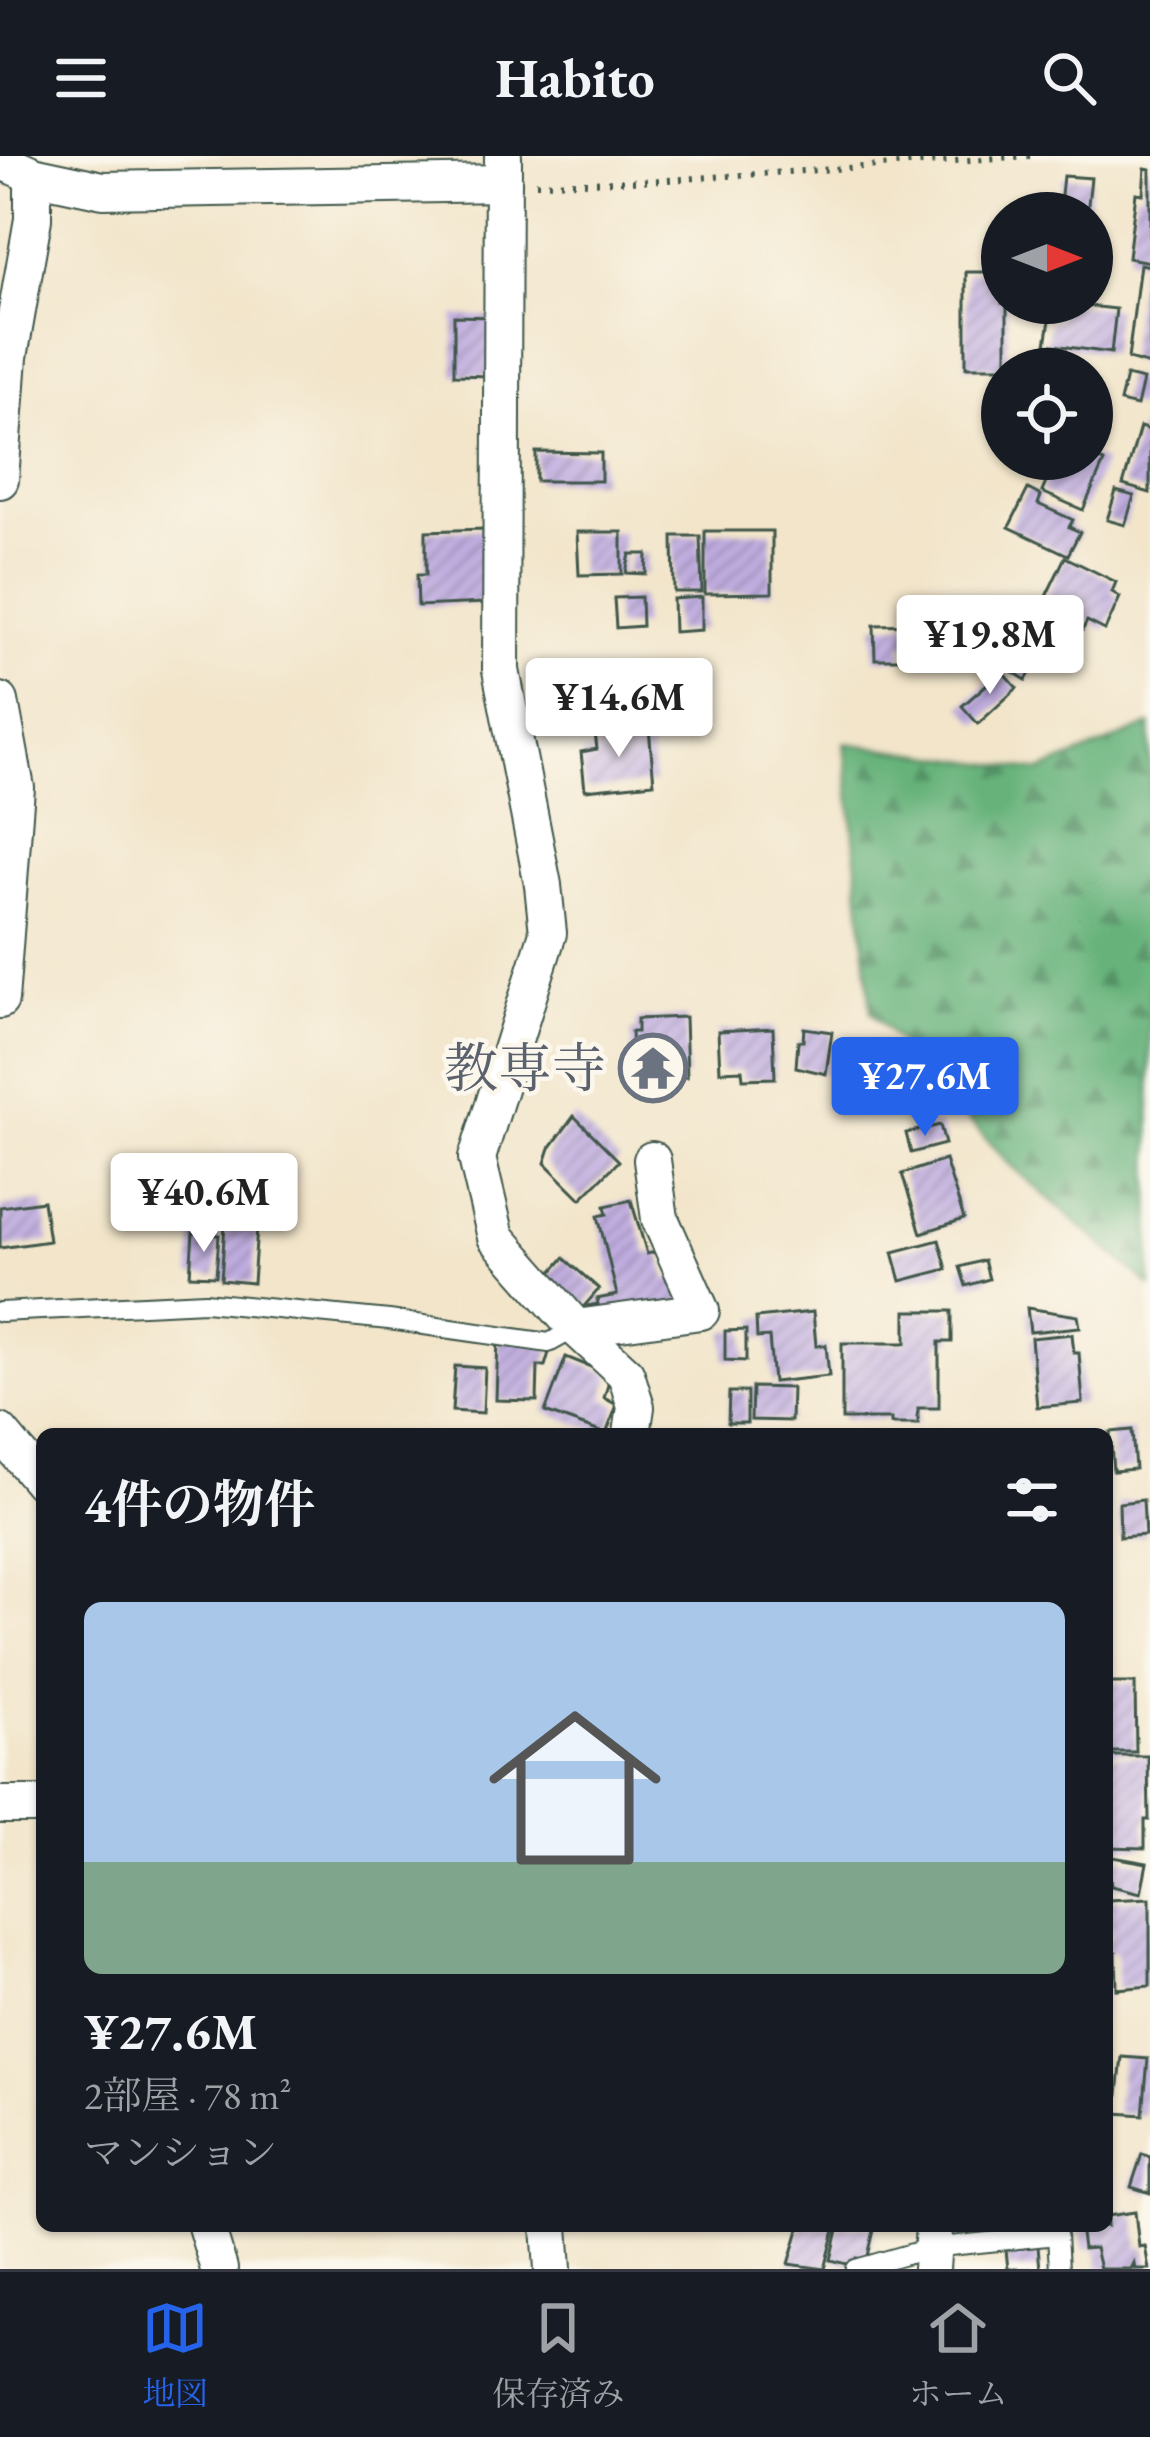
<!DOCTYPE html>
<html lang="ja">
<head>
<meta charset="utf-8">
<style>
  :root { --surface:#171b24; --page:#242831; --text:#f1f3f6; --muted:#9ea1a6; --line:#363941; --accent:#2563eb }
  body { margin:0; font-family:"EB Garamond","Noto Serif JP",serif; background:var(--page); color:var(--text); height:100vh; display:flex; flex-direction:column; font-size:45px; white-space:nowrap }
  * { box-sizing:border-box; margin:0 }
  p { font-size:39px; color:var(--muted) }
  .icon { flex:none; width:66px; height:66px; fill:none; stroke:currentColor; stroke-width:2; stroke-linecap:round; stroke-linejoin:round }
  .map { position:relative; flex:1; overflow:hidden }
  .side { position:absolute; left:36px; top:1272px; width:1077px; height:804px; display:flex; flex-direction:column; background:var(--surface); border-radius:18px; box-shadow:0 3px 9px #0004 }
  .side>* { flex:none }
  .needle { width:78px; rotate:90deg }
  .controls { position:absolute; left:981px; top:36px; display:grid; gap:24px }
  .controls a { display:grid; place-items:center; width:132px; height:132px; border-radius:50%; background:var(--surface); box-shadow:0 3px 9px #0004; font-size:60px }
  .price { position:absolute; translate:-50% -102px; padding:0 27px; border-radius:12px; background:#fff; color:#222; font-size:39px; line-height:78px; filter:drop-shadow(0 3px 6px #0008) }
  .price::after { content:''; position:absolute; left:50%; top:72px; width:36px; height:27px; margin-left:-18px; background:inherit; clip-path:polygon(0 0,100% 0,50% 100%) }
  .price.current { background:var(--accent); color:#fff }
  ul { padding:0; list-style:none }
  li { display:grid; align-content:center; gap:24px; height:636px; padding:0 48px }
  li span { display:grid; place-items:center; height:372px; border-radius:18px; color:#555 }
  li>.icon { margin-inline-start:auto }
  span .icon { width:216px; height:216px; fill:#fffc; stroke-width:1 }
  li b { font-size:51px }
  h2 { display:flex; justify-content:space-between; align-items:center; height:144px; padding:0 48px; font-size:51px }
  header { display:flex; justify-content:space-between; align-items:center; height:156px; padding:0 48px; background:var(--surface); font-size:54px; font-weight:700 }
  .tab-bar { display:flex; justify-content:space-around; align-items:center; height:168px; border-top:3px solid var(--line); background:var(--surface); font-size:33px; color:var(--muted) }
  .tab-bar a { display:grid; justify-items:center; gap:6px }
  .tab-bar .current { color:var(--accent) }
  .map>svg:first-child { display:block }
  .forest { fill:url(#forest-firs); stroke:#427857; stroke-width:3 }
  .building { fill:url(#building-hatch) }
  .lines { fill:none; stroke-linecap:round; stroke-linejoin:round }
  .service-casing { stroke:#3f564a; stroke-width:22 }
  .minor-casing { stroke:#3f564a; stroke-width:40 }
  .path { stroke:#3f564a; stroke-width:6; stroke-dasharray:3 9; stroke-linecap:butt }
  .service { stroke:#fff; stroke-width:18 }
  .minor { stroke:#fff; stroke-width:36 }
  .labels { text-anchor:middle; stroke-width:9; stroke-linejoin:round; paint-order:stroke }
  .worship-label { font-size:54px; fill:#5b616d; stroke:#fbf7ec; text-anchor:end }
</style>
</head>
<body>
<header><svg class="icon" aria-label="menu" viewBox="0 0 24 24"><path d="M4 6h16M4 12h16M4 18h16"/></svg>Habito<svg class="icon" aria-label="search" viewBox="0 0 24 24"><circle cx="10" cy="10" r="6"/><path d="M15 15l6 6"/></svg></header>
<div class="map">
<svg width="1150" height="2113" viewBox="0 0 1150 2113">
  <defs>
    <pattern id="forest-firs" width="22" height="20" patternUnits="userSpaceOnUse" patternTransform="scale(3)"><rect width="22" height="20" fill="#66b27a"/><path d="M5 1l3.5 6h-7zM16 11l3.5 6h-7z" fill="#539265"/></pattern>
    <pattern id="building-hatch" width="6" height="6" patternUnits="userSpaceOnUse" patternTransform="scale(3)"><rect width="6" height="6" fill="#bfacdf"/><path d="M-1 1l2-2M0 6l6-6M5 7l2-2" fill="none" stroke="#9b8db6"/></pattern>
  </defs>
  <rect width="100%" height="100%" fill="#fbf7ec"/>
  <filter id="ink" filterUnits="userSpaceOnUse"><feTurbulence type="fractalNoise" baseFrequency=".00833" numOctaves="2"/><feDisplacementMap in="SourceGraphic" scale="24" xChannelSelector="R" yChannelSelector="G"/><feConvolveMatrix kernelMatrix="1 2 1 2 8 2 1 2 1" color-interpolation-filters="sRGB"/></filter>
  <filter id="wash" filterUnits="userSpaceOnUse"><feTurbulence type="fractalNoise" baseFrequency=".004" numOctaves="4" result="noise"/><feDisplacementMap in="SourceGraphic" scale="48" xChannelSelector="R" yChannelSelector="G"/><feGaussianBlur stdDeviation="2.7" result="paint"/><feColorMatrix in="noise" values="0 0 0 0 0 0 0 0 0 0 0 0 0 0 0 0 0 1.4 0 .05"/><feComposite in="paint" operator="in"/></filter>
  <g filter="url(#wash)">
    <rect width="100%" height="100%" fill="#f2e5ca"/>
    <path class="forest" d="M1150,569v561l-140,-121 -139,-153 -26,-269 196,28z"/>
    <g id="blocks">
      <g class="building">
        <path d="M1145,12l5,1v93l-22,-4 8,-65 7,1z"/>
        <path d="M1063,20l28,2 -4,35h-28z"/>
        <path d="M1140,108l10,2v99l-22,-6z"/>
        <path d="M966,116h36v31h5v64h-41z"/>
        <path d="M1061,147l55,6 -5,44 -65,-9 4,-24h8z"/>
        <path d="M454,160l37,1 -1,59 -36,-1z"/>
        <path d="M1126,220l17,4 -6,26 -17,-4z"/>
        <path d="M1140,271l10,3v63l-27,-8z"/>
        <path d="M536,296l65,1v28h-65z"/>
        <path d="M1092,301l12,5 -21,48 -41,-18 14,-33z"/>
        <path d="M1028,333l13,7 -3,8 35,16 -4,7 11,5 -12,23 -59,-28z"/>
        <path d="M1116,335l18,5 -9,29 -18,-5z"/>
        <path d="M483,373l1,74 -66,3 -1,-31h9v-44z"/>
        <path d="M705,375h67v62l-67,1z"/>
        <path d="M577,376h45v42l-43,1z"/>
        <path d="M673,380h27l2,56h-28z"/>
        <path d="M630,398h17l-1,20 -20,-1z"/>
        <path d="M1065,401l51,25 -4,10 8,5 -15,33 -18,-9 -12,24 -9,-2 -6,14 -36,-15z"/>
        <path d="M641,441l1,29 -26,2 -2,-30z"/>
        <path d="M702,441v33l-28,2 -1,-33z"/>
        <path d="M974,456l67,42 -15,26 -66,-41z"/>
        <path d="M924,468l1,20 -23,1v14h-27l-1,-34z"/>
        <path d="M1002,515l15,17 -39,36 -16,-18z"/>
        <path d="M649,572l5,55 -69,7 -4,-38 16,-3 -2,-16z"/>
        <path d="M685,861l2,60 -16,1v9h-19v-8l-19,1 -2,-48h6v-13z"/>
        <path d="M773,872l2,50 -32,1 -1,-9 -22,1 -2,-40z"/>
        <path d="M804,872l28,4 -6,42 -30,-7 2,-26h5z"/>
        <path d="M574,960l45,45 -38,38 -36,-36 5,-15z"/>
        <path d="M940,969l5,19 -34,9 -5,-20z"/>
        <path d="M945,1004l19,59 -43,14 -19,-59z"/>
        <path d="M178,1026l42,3 -3,39 -42,-3z"/>
        <path d="M631,1044l16,54 13,-3 7,29 10,-3 5,28 -94,14 -1,-13 11,-2 -1,-5 20,-4 -19,-79 9,-2 -2,-8z"/>
        <path d="M43,1045l6,40 -49,7v-41z"/>
        <path d="M226,1055l32,2 -5,70 -32,-3z"/>
        <path d="M193,1077l26,2 -3,41 -26,-1z"/>
        <path d="M939,1084l8,29 -46,12 -8,-29z"/>
        <path d="M564,1102l35,31 -19,22 -36,-30z"/>
        <path d="M984,1104l5,19 -23,7 -6,-19z"/>
        <path d="M1027,1152l51,8 2,11 -50,5z"/>
        <path d="M906,1155h46v31h-13v66h-21v16h-27v-5h-49v-76h64z"/>
        <path d="M813,1156l3,34 10,-1 3,31 -56,6 -4,-45 -12,1 -1,-20z"/>
        <path d="M746,1174v31l-21,-1v-29z"/>
        <path d="M1072,1178l2,19h5l4,50 -46,4 -6,-69z"/>
        <path d="M498,1182l53,8 -6,20h-7l-1,35 -41,-1z"/>
        <path d="M566,1201l45,18 -7,23 13,7 -11,29 -61,-22z"/>
        <path d="M455,1210l30,2 -2,45 -31,-2z"/>
        <path d="M752,1231l40,1 -1,33 -40,-1z"/>
        <path d="M729,1236h18v31h-19z"/>
        <path d="M1132,1274l3,39 -22,2 -3,-39z"/>
        <path d="M1143,1344l2,35 -25,2 -1,-34z"/>
        <path d="M1107,1527h28l1,69h-29z"/>
        <path d="M1107,1600h41l1,64h-4v28l-38,-1z"/>
        <path d="M1107,1700l40,7 -6,30 -30,-7z"/>
        <path d="M1150,1742v88l-33,3 -1,-37h-9v-11l5,-1 -4,-40z"/>
        <path d="M1122,1901l26,2 -5,56 -27,-2z"/>
        <path d="M1142,1998l8,3v36l-19,-6z"/>
        <path d="M1135,2056l4,35 6,-1 4,23h-14l-1,-6 -3,6h-31l-5,-21 -12,1 -3,-23h27v-10z"/>
        <path d="M800,2070h36l-11,43 -36,-5z"/>
        <path d="M839,2070h36l-8,34 -10,-2 -2,8 -24,-6z"/>
        <path d="M1038,2090l2,23h-32l-2,-19z"/>
      </g>
    </g>
  </g>
  <g filter="url(#ink)">
    <use href="#blocks" fill-opacity="0" stroke="#3f564a" stroke-width="3"/>
    <g class="lines">
      <defs>
        <g id="service">
          <path d="M0,1156l205,-10 184,18 160,23 27,-15"/>
          <path d="M856,2113l74,-21 127,-13 2,34"/>
        </g>
        <g id="minor">
          <path d="M503,0l-2,514 42,215 5,48 -71,225 19,79 80,91 50,46 10,33 -4,27"/>
          <path d="M0,4l33,15 70,15 400,-7"/>
          <path d="M0,324l9,-123 24,-138v-44"/>
          <path d="M0,545l16,87 -16,212"/>
          <path d="M576,1172l125,-17 -41,-92 -8,-59"/>
          <path d="M0,1276l42,50"/>
          <path d="M0,1649h42"/>
          <path d="M206,2070l13,43"/>
          <path d="M550,2070l3,43"/>
          <path d="M931,2113l3,-43"/>
        </g>
      </defs>
      <use href="#service" class="service-casing"/>
      <use href="#minor" class="minor-casing"/>
      <path class="path" d="M536,27l131,-3 363,-24"/>
      <use href="#service" class="service"/>
      <use href="#minor" class="minor"/>
    </g>
  </g>
  <defs>
    <symbol id="temple-ring" viewBox="-11 -11 22 22"><circle r="9.5" fill="#fbf7ec" stroke="#6b7280" stroke-width="1.5"/><path d="M0-6L5-2H3V0L6.5 2.5H4V6H1.5V3h-3V6H-4V2.5H-6.5L-3 0V-2H-5Z" fill="#6b7280"/></symbol>
  </defs>
  <g fill-rule="evenodd">
    <use href="#temple-ring" x="615" y="874" width="76" height="76"/>
  </g>
  <g class="labels">
    <g class="worship-label">
      <text x="606" y="931">教専寺</text>
    </g>
  </g>
</svg>
<div class="controls">
<a><svg class="needle" viewBox="-14 -14 28 28"><path d="M0-13l5 13h-10z" fill="#e53935"/><path d="M0 13l5-13h-10z" fill="#9ea1a6"/></svg></a>
<a><svg class="icon" aria-label="locate" viewBox="0 0 24 24"><circle cx="12" cy="12" r="6"/><path d="M12 2v4M12 18v4M2 12h4M18 12h4"/></svg></a>
</div>
<b class="price" style="left:990px;top:541px">¥19.8M</b>
<b class="price" style="left:619px;top:604px">¥14.6M</b>
<b class="price current" style="left:925px;top:983px">¥27.6M</b>
<b class="price" style="left:204px;top:1099px">¥40.6M</b>
<section class="side">
<h2>4件の物件<svg class="icon" aria-label="filters" viewBox="0 0 24 24"><path d="M4 7h16M4 17h16"/><circle cx="9" cy="7" r="2"/><circle cx="15" cy="17" r="2"/></svg></h2>
<ul>
<li><span style="background:linear-gradient(#a9c7e8 70%,#7fa58c 0)"><svg class="icon" aria-label="home" viewBox="0 0 24 24"><path d="M3 11l9-7 9 7M6 9v11h12V9"/></svg></span><div><b>¥27.6M</b><p>2部屋 · 78 m²</p><p>マンション</p></div></li>
</ul>
</section>
</div>
<nav class="tab-bar">
<a class="current"><svg class="icon" aria-label="map" viewBox="0 0 24 24"><path d="M3 6l6-2 6 2 6-2v14l-6 2-6-2-6 2zM9 4v14M15 6v14"/></svg>地図</a>
<a><svg class="icon" aria-label="saved" viewBox="0 0 24 24"><path d="M7 4h10v16l-5-4-5 4z"/></svg>保存済み</a>
<a><svg class="icon" aria-label="home" viewBox="0 0 24 24"><path d="M3 11l9-7 9 7M6 9v11h12V9"/></svg>ホーム</a>
</nav>
</body>
</html>
